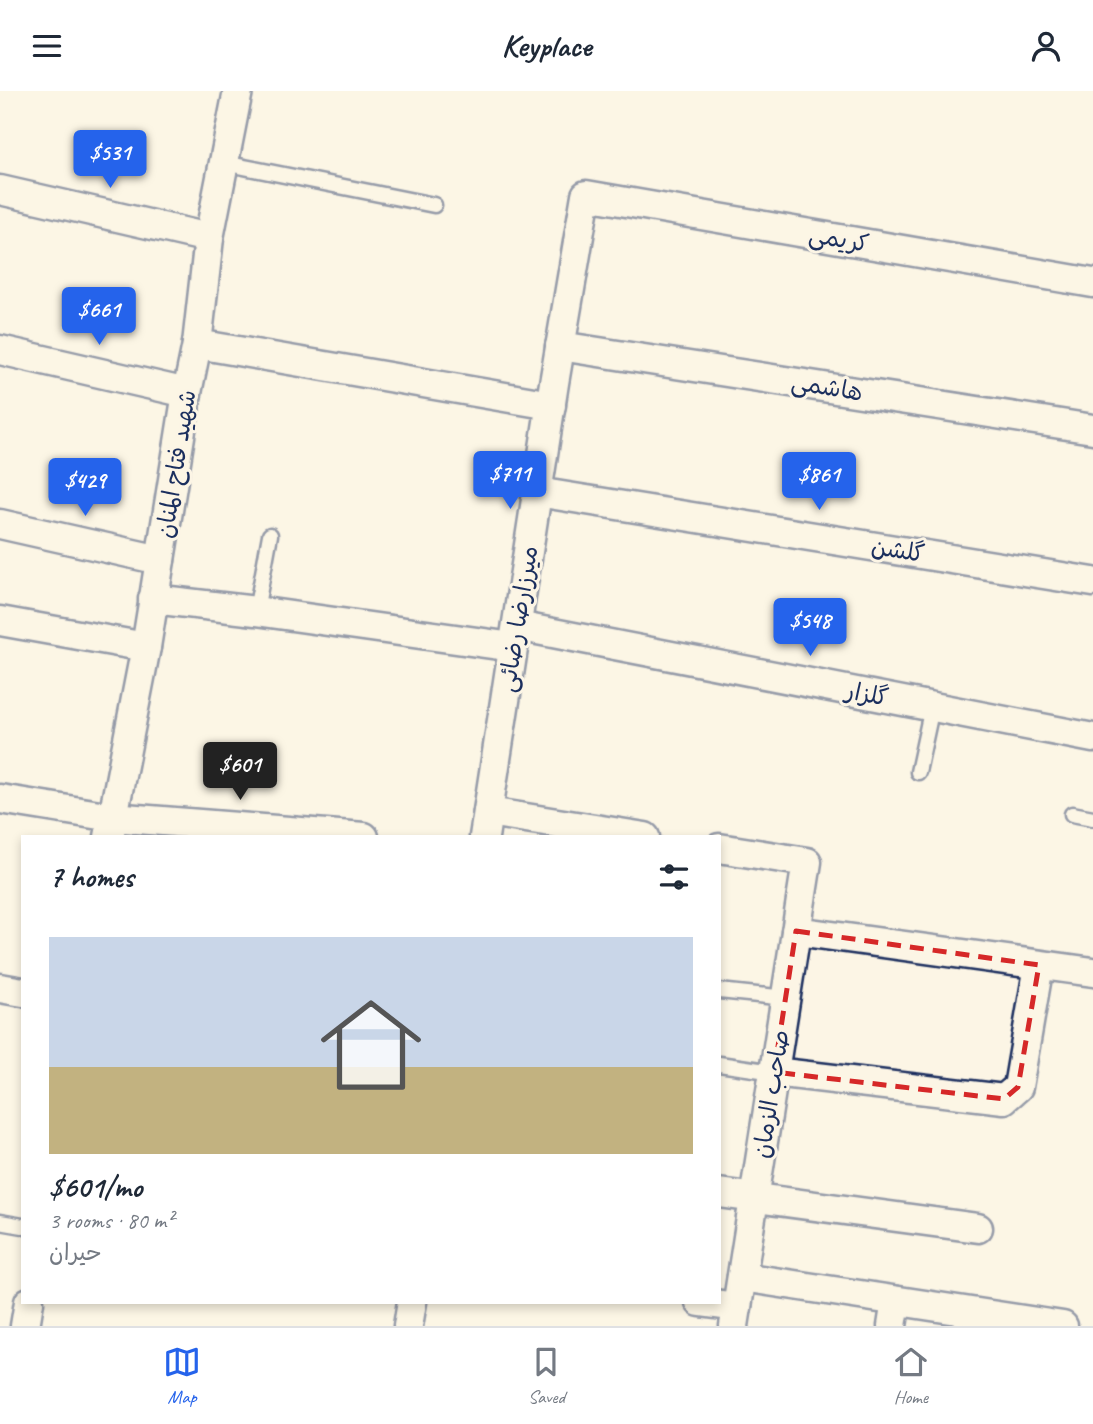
<!DOCTYPE html>
<html lang="en">
<head>
<meta charset="utf-8">
<style>
  :root { --surface:#fff; --page:#f2f2f3; --text:#1f2937; --muted:#747a83; --line:#e0e1e3; --accent:#2563eb }
  body { margin:0; font-family:Caveat,"Playpen Sans Arabic",sans-serif; background:var(--page); color:var(--text); height:100vh; display:flex; flex-direction:column; font-size:26px; white-space:nowrap }
  * { box-sizing:border-box; margin:0 }
  p { font-size:23px; color:var(--muted) }
  .icon { flex:none; width:38px; height:38px; fill:none; stroke:currentColor; stroke-width:2; stroke-linecap:round; stroke-linejoin:round }
  .map { position:relative; flex:1; overflow:hidden }
  .drawer { position:absolute; left:21px; top:744px; width:700px; height:469px; display:flex; flex-direction:column; background:var(--surface); border-radius:0px; box-shadow:0 4px 10px #0003 }
  .drawer>* { flex:none }
  .price { position:absolute; translate:-50% -60px; padding:0 16px; border-radius:7px; background:var(--accent); color:#fff; font-size:23px; line-height:46px; filter:drop-shadow(0 2px 4px #0008) }
  .price::after { content:''; position:absolute; left:50%; top:42px; width:21px; height:16px; margin-left:-10px; background:inherit; clip-path:polygon(0 0,100% 0,50% 100%) }
  .price.on { background:#222; color:#fff }
  ul { padding:0; list-style:none }
  li { display:grid; align-content:center; gap:14px; height:371px; padding:0 28px }
  li+li { border-top:2px solid var(--line) }
  li span { display:grid; place-items:center; height:217px; border-radius:0px; color:#555 }
  li>.icon { margin-inline-start:auto }
  span .icon { width:126px; height:126px; fill:#fffc; stroke-width:1 }
  li b { font-size:30px }
  h2 { display:flex; justify-content:space-between; align-items:center; height:84px; padding:0 28px; font-size:30px }
  header { display:flex; justify-content:space-between; align-items:center; height:91px; padding:0 28px; background:var(--surface); font-size:32px; font-weight:800 }
  .menu { display:flex; justify-content:space-around; align-items:center; height:98px; border-top:2px solid var(--line); background:var(--surface); font-size:19px; color:var(--muted) }
  .menu a { display:grid; justify-items:center; gap:4px }
  .menu .on { color:var(--accent) }
  .map>svg:first-child { display:block }
  .lines { fill:none; stroke-linecap:round; stroke-linejoin:round }
  .lane-casing { stroke:#1b2f5e; stroke-width:19 }
  .street-casing { stroke:#1b2f5e; stroke-width:33 }
  .lane { stroke:#fcf5e5; stroke-width:14 }
  .street { stroke:#fcf5e5; stroke-width:28 }
  .marked { fill:none; stroke:#d62828; stroke-width:5; stroke-dasharray:14 9; stroke-linejoin:round }
  .labels { text-anchor:middle; stroke-width:6; stroke-linejoin:round; paint-order:stroke }
  .street-label { font-size:24px; fill:#1b2f5e; stroke:#fcf5e5 }
</style>
</head>
<body>
<header><svg class="icon" aria-label="menu" viewBox="0 0 24 24"><path d="M4 6h16M4 12h16M4 18h16"/></svg>Keyplace<svg class="icon" aria-label="person" viewBox="0 0 24 24"><circle cx="12" cy="8" r="4"/><path d="M4 21q1-7 8-7t8 7"/></svg></header>
<div class="map">
<svg width="1093" height="1235" viewBox="0 0 1093 1235">
  <rect width="100%" height="100%" fill="#fcf5e5"/>
  <filter id="ink" filterUnits="userSpaceOnUse"><feTurbulence type="fractalNoise" baseFrequency=".0143" numOctaves="2"/><feDisplacementMap in="SourceGraphic" scale="14" xChannelSelector="R" yChannelSelector="G"/><feConvolveMatrix kernelMatrix="1 2 1 2 8 2 1 2 1" color-interpolation-filters="sRGB"/></filter>
  <g filter="url(#ink)">
    <g class="lines">
      <defs>
        <g id="lane">
          <path d="M224,72l210,42"/>
          <path d="M256,520l14,-76"/>
          <path d="M918,681l14,-65"/>
          <path d="M1072,723l21,4"/>
          <path d="M719,900l67,7"/>
          <path d="M719,973l55,8"/>
          <path d="M0,1131l23,4"/>
        </g>
        <g id="street">
          <path d="M0,99l209,48"/>
          <path d="M197,253l354,61"/>
          <path d="M560,255l533,83"/>
          <path d="M0,259l187,43"/>
          <path d="M537,401l556,90"/>
          <path d="M0,433l160,36"/>
          <path d="M153,508l103,12 257,36"/>
          <path d="M0,530l146,26"/>
          <path d="M517,535l576,112"/>
          <path d="M0,708l112,18 252,20"/>
          <path d="M488,721l157,25"/>
          <path d="M109,746l37,-190 41,-254 10,-49 12,-106 29,-147"/>
          <path d="M484,746l70,-454 32,-188 507,88"/>
          <path d="M719,757l88,14 -73,464"/>
          <path d="M796,840l297,41"/>
          <path d="M0,897l23,4"/>
          <path d="M774,981l230,27 14,-12 21,-122"/>
          <path d="M719,1102l259,35"/>
          <path d="M742,1186l321,49"/>
          <path d="M700,1211l37,5"/>
          <path d="M25,1235l4,-24"/>
          <path d="M408,1235l4,-24"/>
          <path d="M892,1235l4,-25"/>
        </g>
      </defs>
      <use href="#lane" class="lane-casing"/>
      <use href="#street" class="street-casing"/>
      <use href="#lane" class="lane"/>
      <use href="#street" class="street"/>
    </g>
  </g>
  <path d="M0 0H1093V1235H0ZM796,840l243,34 -21,122 -14,12 -230,-27z" fill="#fcf5e5" fill-opacity=".55" fill-rule="evenodd"/>
  <path class="marked" d="M796,840l243,34 -21,122 -14,12 -230,-27z"/>
  <g class="labels">
    <g class="street-label">
      <text transform="translate(839 148) rotate(10)" y="8">کریمی</text>
      <text transform="translate(827 296) rotate(9)" y="8">هاشمی</text>
      <text transform="translate(176 373) rotate(-81)" y="8">شهید فتاح المنان</text>
      <text transform="translate(898 459) rotate(9)" y="8">گلشن</text>
      <text transform="translate(518 528) rotate(-81)" y="8">میرزارضا رضائی</text>
      <text transform="translate(867 603) rotate(11)" y="8">گلزار</text>
      <text transform="translate(771 1003) rotate(-81)" y="8">صاحب الزمان</text>
    </g>
  </g>
</svg>
<b class="price" style="left:110px;top:99px">$531</b>
<b class="price" style="left:99px;top:256px">$661</b>
<b class="price" style="left:510px;top:420px">$711</b>
<b class="price" style="left:819px;top:421px">$861</b>
<b class="price" style="left:85px;top:427px">$429</b>
<b class="price" style="left:810px;top:567px">$548</b>
<b class="price on" style="left:240px;top:711px">$601</b>
<section class="drawer">
<h2>7 homes<svg class="icon" aria-label="filters" viewBox="0 0 24 24"><path d="M4 7h16M4 17h16"/><circle cx="9" cy="7" r="2"/><circle cx="15" cy="17" r="2"/></svg></h2>
<ul>
<li><span style="background:linear-gradient(#c9d6e8 60%,#c2b280 0)"><svg class="icon" aria-label="home" viewBox="0 0 24 24"><path d="M3 11l9-7 9 7M6 9v11h12V9"/></svg></span><div><b>$601/mo</b><p>3 rooms · 80 m²</p><p>حیران</p></div></li>
</ul>
</section>
</div>
<nav class="menu">
<a class="on"><svg class="icon" aria-label="map" viewBox="0 0 24 24"><path d="M3 6l6-2 6 2 6-2v14l-6 2-6-2-6 2zM9 4v14M15 6v14"/></svg>Map</a>
<a><svg class="icon" aria-label="saved" viewBox="0 0 24 24"><path d="M7 4h10v16l-5-4-5 4z"/></svg>Saved</a>
<a><svg class="icon" aria-label="home" viewBox="0 0 24 24"><path d="M3 11l9-7 9 7M6 9v11h12V9"/></svg>Home</a>
</nav>
</body>
</html>
